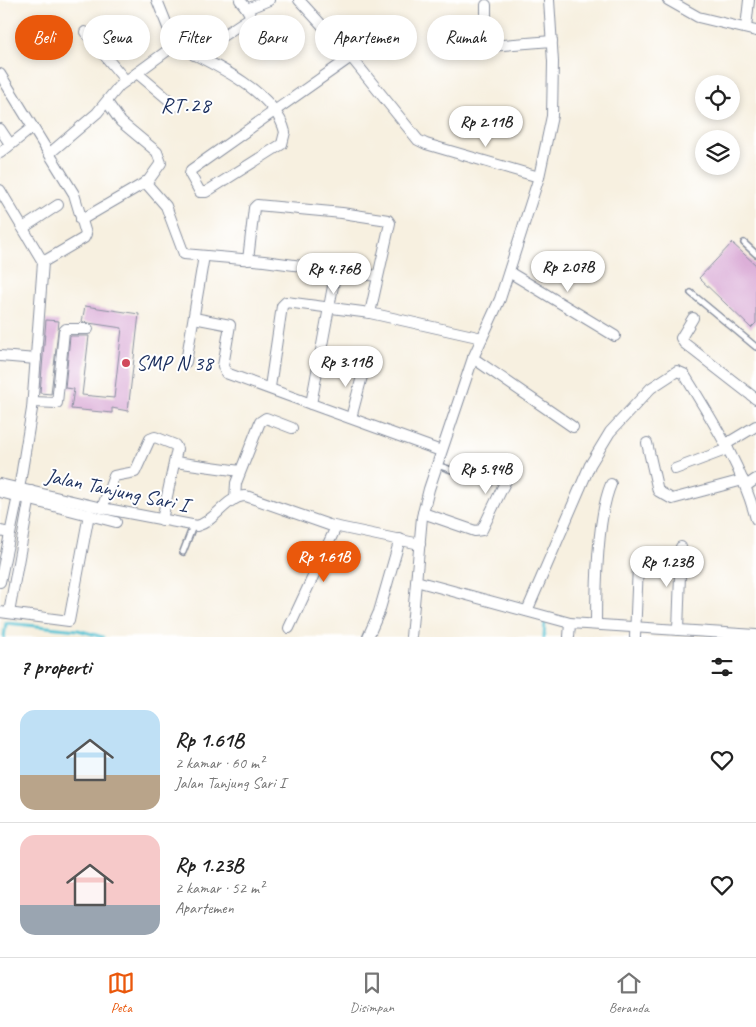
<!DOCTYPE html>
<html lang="id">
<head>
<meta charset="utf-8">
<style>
  :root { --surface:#fff; --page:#f2f2f2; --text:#222; --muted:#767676; --line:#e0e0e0; --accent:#ea580c }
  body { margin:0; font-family:Caveat,sans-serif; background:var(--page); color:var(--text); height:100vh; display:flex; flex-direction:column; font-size:19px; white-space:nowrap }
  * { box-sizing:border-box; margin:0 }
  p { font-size:16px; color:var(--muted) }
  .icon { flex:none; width:28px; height:28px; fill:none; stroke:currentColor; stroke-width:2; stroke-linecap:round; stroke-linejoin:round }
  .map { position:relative; height:637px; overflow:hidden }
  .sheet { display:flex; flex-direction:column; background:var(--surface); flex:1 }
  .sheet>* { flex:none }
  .top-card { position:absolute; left:15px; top:15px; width:500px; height:45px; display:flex; gap:10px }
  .controls { position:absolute; left:695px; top:75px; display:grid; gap:10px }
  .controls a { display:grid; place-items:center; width:45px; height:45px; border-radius:50%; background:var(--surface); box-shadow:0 2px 8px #0003; font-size:25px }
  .price { position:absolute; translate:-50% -42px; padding:0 11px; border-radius:18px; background:#fff; color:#222; font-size:16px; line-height:32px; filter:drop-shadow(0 1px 2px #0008) }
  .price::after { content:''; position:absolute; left:50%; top:30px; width:15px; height:11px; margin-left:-8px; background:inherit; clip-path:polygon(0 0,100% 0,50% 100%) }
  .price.active { background:var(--accent); color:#fff }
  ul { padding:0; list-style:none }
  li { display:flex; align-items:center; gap:15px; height:125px; padding:0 20px }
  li+li { border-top:1px solid var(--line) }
  li span { display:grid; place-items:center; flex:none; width:140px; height:100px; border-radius:15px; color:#555 }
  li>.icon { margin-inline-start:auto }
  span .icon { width:60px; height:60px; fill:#fffc; stroke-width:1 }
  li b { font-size:21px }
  h2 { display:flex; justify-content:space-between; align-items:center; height:60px; padding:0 20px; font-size:21px }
  .chip { padding:0 18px; border-radius:22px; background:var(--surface); box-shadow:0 2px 8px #0003; font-size:18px; line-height:45px }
  .chip.active { background:var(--accent); color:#fff }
  .menu { display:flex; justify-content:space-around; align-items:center; height:70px; border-top:1px solid var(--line); background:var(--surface); font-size:14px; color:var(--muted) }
  .menu a { display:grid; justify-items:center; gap:2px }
  .menu .active { color:var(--accent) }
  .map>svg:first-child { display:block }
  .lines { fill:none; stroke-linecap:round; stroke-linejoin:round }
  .stream { stroke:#5bc5d6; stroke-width:3 }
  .building { fill:#dcafd8 }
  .service-casing { stroke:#89909f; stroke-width:8 }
  .minor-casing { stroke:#89909f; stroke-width:12 }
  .service { stroke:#fff; stroke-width:5 }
  .minor { stroke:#fff; stroke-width:10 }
  .poi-dot { fill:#d1495b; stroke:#fff; stroke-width:2 }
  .labels { text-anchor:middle; stroke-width:4; stroke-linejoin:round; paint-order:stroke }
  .poi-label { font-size:21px; fill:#1b2f5e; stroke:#fff; text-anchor:start }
  .street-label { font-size:21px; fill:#1b2f5e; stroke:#fff }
  .neighbourhood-label { font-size:22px; letter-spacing:1px; fill:#1b2f5e; stroke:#fff }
</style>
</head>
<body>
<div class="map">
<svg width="756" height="637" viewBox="0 0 756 637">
  <rect width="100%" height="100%" fill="#fff"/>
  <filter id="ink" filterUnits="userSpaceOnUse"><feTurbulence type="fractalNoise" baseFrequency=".02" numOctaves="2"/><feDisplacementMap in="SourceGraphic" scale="10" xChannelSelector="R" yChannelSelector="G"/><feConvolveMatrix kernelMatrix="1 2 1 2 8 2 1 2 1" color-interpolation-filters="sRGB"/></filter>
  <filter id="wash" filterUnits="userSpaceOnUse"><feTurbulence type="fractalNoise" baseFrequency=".0096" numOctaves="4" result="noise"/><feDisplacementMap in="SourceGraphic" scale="20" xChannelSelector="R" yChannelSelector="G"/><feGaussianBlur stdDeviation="1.12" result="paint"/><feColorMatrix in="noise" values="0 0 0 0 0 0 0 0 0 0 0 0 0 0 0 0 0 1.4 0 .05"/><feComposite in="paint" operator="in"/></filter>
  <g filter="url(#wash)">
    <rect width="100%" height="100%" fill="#f7f0e0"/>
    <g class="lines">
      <g class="stream">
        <path d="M4,637l2,-14 72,7 25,7"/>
        <path d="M544,637l1,-15"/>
      </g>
    </g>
    <g id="blocks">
      <g class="building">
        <path d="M732,243l24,22v58l-5,5 -52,-50z"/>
        <path d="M85,306l54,8 -11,97 -16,-3v5l-41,-4 3,-20 -9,-1 5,-52h19l-7,59 32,3 8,-70 -40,-6z"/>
        <path d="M46,320l13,1 -8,73 -11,-1z"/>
      </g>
    </g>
  </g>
  <g filter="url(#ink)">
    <use href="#blocks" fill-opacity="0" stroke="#89909f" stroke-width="1"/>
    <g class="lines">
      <defs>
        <g id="service">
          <path d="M744,243l12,11"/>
          <path d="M691,293l65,54"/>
          <path d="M437,465l53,18"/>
          <path d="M183,552l10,-26"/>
        </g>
        <g id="minor">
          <path d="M157,0l18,45c35,17 100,46 110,87l-3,12 -76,48h-6l-10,-18 1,-4 160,-113"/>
          <path d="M240,0l7,9"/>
          <path d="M299,0l52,57 67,83 8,4 113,33"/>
          <path d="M668,0l30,17 58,14"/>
          <path d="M486,5v26l4,15"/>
          <path d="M746,28l3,-28"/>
          <path d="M85,32l41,49"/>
          <path d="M443,40l47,6 62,-5"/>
          <path d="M194,55l57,-38 -4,-8 22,-9"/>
          <path d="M137,73l39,33"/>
          <path d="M0,74l74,120 12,40 -2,4 -41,24"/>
          <path d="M0,129l10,15"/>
          <path d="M0,153l33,-26"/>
          <path d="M50,153l47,-40 22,-27 56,-41"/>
          <path d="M145,182l21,24 18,48 80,7 113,15"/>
          <path d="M0,190l43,72 -11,147 -13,80"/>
          <path d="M81,220l67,-39 13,-18 -4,-11 -36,-30 -14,-20"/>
          <path d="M23,228l35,-23"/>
          <path d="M248,260l6,-52 3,-3 85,8 46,7 2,3 -20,90"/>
          <path d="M336,270l-25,134 130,47"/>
          <path d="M509,272l106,64"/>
          <path d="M194,318l36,7 -7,41 3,7 85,31"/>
          <path d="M693,318l-12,20 3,5 72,56"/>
          <path d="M0,356l36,3"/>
          <path d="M473,358l100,69"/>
          <path d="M186,362l18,-106"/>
          <path d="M270,387l12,-81 4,-4 84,11 112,25"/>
          <path d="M33,402l24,1 7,-72 2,-2h22"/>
          <path d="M351,418l14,-53"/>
          <path d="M647,443l11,48 14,8 71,-19"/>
          <path d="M726,444l30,-18"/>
          <path d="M175,462l65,9"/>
          <path d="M675,469l53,-20"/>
          <path d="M0,484l102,24 95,18c19,-5 29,-30 49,-30l83,29 91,19"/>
          <path d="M746,486l10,-7"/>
          <path d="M0,492l116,30"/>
          <path d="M235,499l1,-16 24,-61 6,-4 26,10"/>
          <path d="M102,508l12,-32 21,-4 15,-33 5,-2 20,8 2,4 -15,71"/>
          <path d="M423,513l52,18 7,-1 28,-58"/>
          <path d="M0,531l10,2"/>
          <path d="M416,581l154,42 186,12"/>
          <path d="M0,582l18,-86"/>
          <path d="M527,611l63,-146 20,-33 41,-44 26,-17 7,3c28,46 58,92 72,145"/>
          <path d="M0,612l69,9 20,-107"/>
          <path d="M9,613l22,-122"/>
          <path d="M596,624c0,-38 1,-107 15,-140"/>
          <path d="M289,628l47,-101"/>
          <path d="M678,630l3,-83"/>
          <path d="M368,637l11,-25 21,-73"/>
          <path d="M411,637l11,-120 7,-28 44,-131 27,-59 39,-122 13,-61 1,-54 -4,-62"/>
          <path d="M569,637l1,-14"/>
          <path d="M635,637l3,-72"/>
        </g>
      </defs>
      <use href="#service" class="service-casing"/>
      <use href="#minor" class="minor-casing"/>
      <use href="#service" class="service"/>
      <use href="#minor" class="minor"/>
    </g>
  </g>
  <circle class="poi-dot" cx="126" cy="363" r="5"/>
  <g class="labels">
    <g class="poi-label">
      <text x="136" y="370">SMP N 38</text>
    </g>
    <g class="street-label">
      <text transform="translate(117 490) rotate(12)" y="7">Jalan Tanjung Sari I</text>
    </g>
    <g class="neighbourhood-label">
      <text x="186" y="112">RT.28</text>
    </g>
  </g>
</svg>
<div class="controls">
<a><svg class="icon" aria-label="locate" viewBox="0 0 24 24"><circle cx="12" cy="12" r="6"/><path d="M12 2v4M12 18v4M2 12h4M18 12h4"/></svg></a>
<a><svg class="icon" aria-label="layers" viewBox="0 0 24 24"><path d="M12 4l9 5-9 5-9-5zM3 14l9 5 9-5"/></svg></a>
</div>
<b class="price" style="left:486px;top:148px">Rp 2.11B</b>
<b class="price" style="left:568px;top:293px">Rp 2.07B</b>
<b class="price" style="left:334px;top:295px">Rp 4.76B</b>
<b class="price" style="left:346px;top:388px">Rp 3.11B</b>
<b class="price" style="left:486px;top:495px">Rp 5.94B</b>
<b class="price active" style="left:324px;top:583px">Rp 1.61B</b>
<b class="price" style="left:667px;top:588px">Rp 1.23B</b>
<div class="top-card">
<a class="chip active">Beli</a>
<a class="chip">Sewa</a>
<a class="chip">Filter</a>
<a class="chip">Baru</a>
<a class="chip">Apartemen</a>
<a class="chip">Rumah</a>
</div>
</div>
<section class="sheet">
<h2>7 properti<svg class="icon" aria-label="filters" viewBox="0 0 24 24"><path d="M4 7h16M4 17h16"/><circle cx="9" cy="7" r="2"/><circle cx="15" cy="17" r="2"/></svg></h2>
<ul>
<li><span style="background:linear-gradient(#bfe0f5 65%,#b9a48a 0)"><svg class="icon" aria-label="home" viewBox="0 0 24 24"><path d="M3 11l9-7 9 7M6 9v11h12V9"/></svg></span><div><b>Rp 1.61B</b><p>2 kamar · 60 m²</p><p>Jalan Tanjung Sari I</p></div><svg class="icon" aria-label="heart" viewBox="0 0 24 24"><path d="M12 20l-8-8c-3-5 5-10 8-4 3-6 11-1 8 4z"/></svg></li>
<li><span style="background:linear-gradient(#f6c9c9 70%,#9aa5b1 0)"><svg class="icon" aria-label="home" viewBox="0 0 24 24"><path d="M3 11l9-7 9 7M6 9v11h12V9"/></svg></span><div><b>Rp 1.23B</b><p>2 kamar · 52 m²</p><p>Apartemen</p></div><svg class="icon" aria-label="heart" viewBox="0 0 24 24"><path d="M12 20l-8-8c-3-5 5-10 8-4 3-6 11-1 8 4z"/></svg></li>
</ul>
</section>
<nav class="menu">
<a class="active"><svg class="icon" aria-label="map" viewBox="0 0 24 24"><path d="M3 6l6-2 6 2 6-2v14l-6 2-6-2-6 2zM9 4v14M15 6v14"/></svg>Peta</a>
<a><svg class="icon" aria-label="saved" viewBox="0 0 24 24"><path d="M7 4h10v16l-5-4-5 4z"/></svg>Disimpan</a>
<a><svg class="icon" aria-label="home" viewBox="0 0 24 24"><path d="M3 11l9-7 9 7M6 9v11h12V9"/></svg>Beranda</a>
</nav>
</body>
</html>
